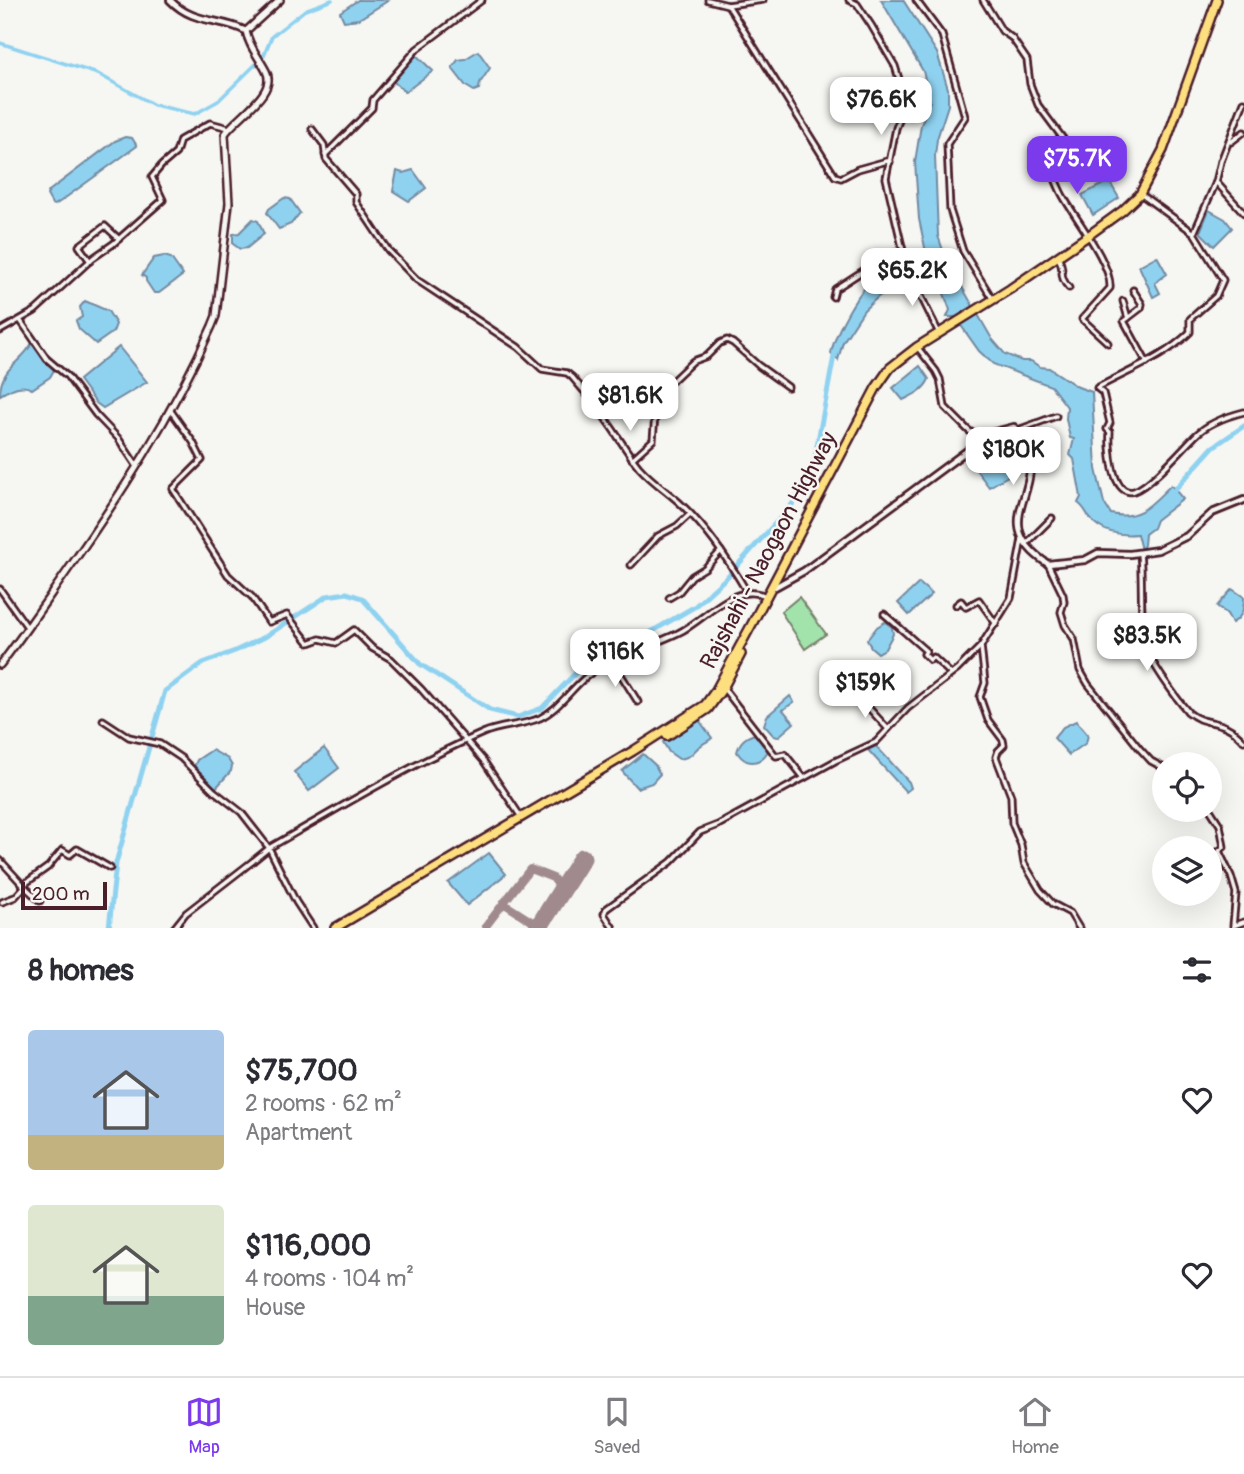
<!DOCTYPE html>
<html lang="en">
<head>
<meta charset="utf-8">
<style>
  :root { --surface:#fff; --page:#f2f2f3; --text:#2b2b33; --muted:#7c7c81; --line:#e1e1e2; --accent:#7c3aed }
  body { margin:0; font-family:Pangolin,sans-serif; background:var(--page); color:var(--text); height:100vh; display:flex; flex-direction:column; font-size:26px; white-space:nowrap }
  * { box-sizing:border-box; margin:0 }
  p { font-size:23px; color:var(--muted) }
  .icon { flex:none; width:38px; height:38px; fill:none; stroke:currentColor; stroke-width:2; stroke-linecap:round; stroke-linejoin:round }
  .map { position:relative; height:928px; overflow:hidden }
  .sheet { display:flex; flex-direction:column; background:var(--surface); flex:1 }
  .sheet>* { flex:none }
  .fabs { position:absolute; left:1152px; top:752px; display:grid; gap:14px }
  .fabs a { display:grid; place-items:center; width:70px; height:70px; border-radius:50%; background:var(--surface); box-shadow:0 7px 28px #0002; font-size:35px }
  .scale { position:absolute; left:21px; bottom:18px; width:86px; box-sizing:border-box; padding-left:7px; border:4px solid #4a1f2b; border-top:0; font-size:19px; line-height:24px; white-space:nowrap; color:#4a1f2b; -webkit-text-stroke:5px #f6f6f2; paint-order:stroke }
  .price { position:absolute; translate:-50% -60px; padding:0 16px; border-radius:14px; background:#fff; color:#222; font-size:23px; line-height:46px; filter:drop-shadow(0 2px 4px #0008) }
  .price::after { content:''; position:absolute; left:50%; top:42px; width:21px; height:16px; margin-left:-10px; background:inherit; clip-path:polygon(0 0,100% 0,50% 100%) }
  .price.selected { background:var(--accent); color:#fff }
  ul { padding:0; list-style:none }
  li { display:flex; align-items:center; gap:21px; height:175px; padding:0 28px }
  li span { display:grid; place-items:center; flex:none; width:196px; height:140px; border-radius:7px; color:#555 }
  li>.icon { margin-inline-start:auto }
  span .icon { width:84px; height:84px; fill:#fffc; stroke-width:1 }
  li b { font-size:30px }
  h2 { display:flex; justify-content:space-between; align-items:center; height:84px; padding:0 28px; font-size:30px }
  .tabs { display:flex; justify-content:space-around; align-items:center; height:98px; border-top:2px solid var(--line); background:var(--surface); font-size:19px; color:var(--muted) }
  .tabs a { display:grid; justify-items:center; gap:4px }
  .tabs .selected { color:var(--accent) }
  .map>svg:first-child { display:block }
  .green { fill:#a2e3ac; stroke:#76816c; stroke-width:2 }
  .water { fill:#8fd2f0; stroke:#738aa1; stroke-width:2 }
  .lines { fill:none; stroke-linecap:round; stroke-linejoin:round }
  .canal { stroke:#8fd2f0; stroke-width:3.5 }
  .river { stroke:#8fd2f0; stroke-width:5 }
  .taxiway { stroke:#a08a8e; stroke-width:8 }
  .runway { stroke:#a08a8e; stroke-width:19 }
  .minor-casing { stroke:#4a1f2b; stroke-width:9 }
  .tertiary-casing { stroke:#4a1f2b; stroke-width:10 }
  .secondary-casing { stroke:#4a1f2b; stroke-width:10 }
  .primary-casing { stroke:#4a1f2b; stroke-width:12 }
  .minor { stroke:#f6f6f2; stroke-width:3.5 }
  .tertiary { stroke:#f6f6f2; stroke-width:4.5 }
  .secondary { stroke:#f6f6f2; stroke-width:5 }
  .primary { stroke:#fddf80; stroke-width:7 }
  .labels { text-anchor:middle; stroke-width:5; stroke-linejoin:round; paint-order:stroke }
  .street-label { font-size:23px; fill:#4a1f2b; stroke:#f6f6f2 }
</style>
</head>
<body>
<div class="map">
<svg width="1244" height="928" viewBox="0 0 1244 928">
  <rect width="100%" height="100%" fill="#f6f6f2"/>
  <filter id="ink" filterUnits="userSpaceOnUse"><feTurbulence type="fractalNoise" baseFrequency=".0143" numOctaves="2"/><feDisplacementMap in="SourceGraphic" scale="14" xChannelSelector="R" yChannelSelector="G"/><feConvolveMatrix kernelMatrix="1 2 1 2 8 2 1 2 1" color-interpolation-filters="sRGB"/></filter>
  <g filter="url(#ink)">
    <path class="green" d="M799,597l27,37 -21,15 -24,-37z"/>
    <g class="water">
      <path d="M358,0h31l-30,19 -15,2 -4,-9z"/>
      <path d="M881,0h22l34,53 11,36v16l-11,34 -2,17 3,80 9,25 45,78 13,15 17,7h9l9,6 9,1 29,19 14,5 4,77 8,34 7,11c29,7 41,-11 60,-29l12,14 -27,21 -3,8 -8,6 -1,11 -3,5 -4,-16c-18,2 -37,-2 -48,-17 -4,-6 -5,-10 -11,-14l3,-6 -7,-38 -4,-4 4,-16 -4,-1 -4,-19 1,-12 -16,-21 -58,-22 -14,-13 -24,-34h-8l3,-7 -11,-30 -9,4 2,-15 -3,-5 -24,9 -11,9 -4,8 -11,6 -15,14 -21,32 -5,18 -7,-7c4,-19 28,-68 47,-75 13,-4 26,-5 36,-15l4,1 9,-7 -8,-38 -4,-57 6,-37 9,-24 -7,-30z"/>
      <path d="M478,51l12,17 -10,15 -1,6 -5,2 -8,-5 -14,-18 6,-8 7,-1z"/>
      <path d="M415,54l18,17 -28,21 -11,-10 -1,-4z"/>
      <path d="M125,137l7,1 5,8 -76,55 -6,4 -3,-1 -5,-9 2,-4 66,-50z"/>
      <path d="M413,170l13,18 -17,13 -16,-10 4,-20 6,2z"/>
      <path d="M1109,181l10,17 -26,17 -11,-20z"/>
      <path d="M284,198l6,1 10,14 -9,11 -12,5 -12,-16 2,-4z"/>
      <path d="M1209,210l16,9 7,9 -18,18 -14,-14z"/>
      <path d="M253,219l5,2 6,13 -17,14 -7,1 -7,-5v-10l6,-1z"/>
      <path d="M164,256l7,2 12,17 -24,18h-5l-8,-12v-3l-4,-3 12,-17z"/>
      <path d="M1157,256l10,18 -12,9 5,10 -7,4 -14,-31z"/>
      <path d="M85,301l23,10 8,13 -3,8 -17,12 -17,-15 -3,-8 6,-4 -2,-10z"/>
      <path d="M32,343l22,27 -4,7 -18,12c-11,-6 -21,0 -32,6 0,-28 22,-32 32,-52z"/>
      <path d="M119,347l28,35 -44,26 -7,-5 -17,-23z"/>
      <path d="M920,366l9,13c-5,12 -16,16 -26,21l-10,-12z"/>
      <path d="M1004,453l11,19 -26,15 -15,-20 16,-10z"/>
      <path d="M919,583l13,11 -23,21 -11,-12z"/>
      <path d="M1232,589l12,8c0,11 -1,20 -12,26l-5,-9 -10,-8z"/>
      <path d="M885,622l7,5 1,7 -8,15 -7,4 -7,-6 -4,-7 10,-13z"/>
      <path d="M790,696l4,6 -11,8 11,13 -16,14 -4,-1 -10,-11 3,-9z"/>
      <path d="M699,720l13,18c-3,3 -6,4 -9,6 -11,6 -8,13 -24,15l-10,-7 -6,-10z"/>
      <path d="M1076,721l12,14 -2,8 -17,12 -15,-17 9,-11z"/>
      <path d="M755,734l13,17c-8,14 -22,15 -31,1 3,-11 8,-15 18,-18z"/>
      <path d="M876,746l33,36 2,6 -5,4 -38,-42z"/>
      <path d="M324,748l15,20 -30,23 -15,-19z"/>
      <path d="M212,750l16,9 4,7 -1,5 -16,18 -21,-22 3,-7z"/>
      <path d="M643,754l12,11 5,9 -8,9 -15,5 -15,-17z"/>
      <path d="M489,853l17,21 -39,31 -19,-22z"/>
    </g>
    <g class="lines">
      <path class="canal" d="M0,43l98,31 56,31 41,9 23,-13 36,-35 10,-11 8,-19 33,-26 27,-10"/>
      <g class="river">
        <path d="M1171,494l42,-47 31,-21"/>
        <path d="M109,928l7,-65 49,-172 38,-28 32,-12 30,-14 62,-41 20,-3 15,5 58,66 70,46 28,7 24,-9 48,-50 61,-26 43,-25 32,-29 65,-72 12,-18 10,-21 22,-116"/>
      </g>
      <g class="taxiway">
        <path d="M503,903l36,23"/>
        <path d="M486,926l44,-57 23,9 9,12"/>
      </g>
      <path class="runway" d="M538,928l44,-70"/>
      <defs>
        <g id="minor">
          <path d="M708,0l20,5"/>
          <path d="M763,0l-35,5 107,171 6,2 17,-9 29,-8 3,1"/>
          <path d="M849,0l8,4 14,21 24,41 4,13 3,34 -6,15 -10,50 21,90 32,65"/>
          <path d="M916,0l26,35 22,78 1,4 -18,27 3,66 13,41 29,47"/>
          <path d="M983,0l19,31 10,7 15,22 3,24 8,21 32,43 -7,11 -17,9"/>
          <path d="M312,129l12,16 2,14 30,35v8l32,48 29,30 101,67 24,22 25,4 5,4c14,16 28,33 40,51 9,13 17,27 27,39 14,16 30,25 44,39 26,25 46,55 64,86"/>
          <path d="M1231,142l13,-10"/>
          <path d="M325,155l47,-47 1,-8 44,-51 65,-49"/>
          <path d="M1050,166c4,10 8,21 13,30 12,22 49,68 47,92l-28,31 26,24"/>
          <path d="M1216,182l28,31"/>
          <path d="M1142,195l52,38 29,47 -7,16 -26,23v13c-26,26 -60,38 -93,56l6,5 7,30 -3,6 3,3c-1,12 1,66 24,59 17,-6 48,-42 61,-55 12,-12 33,-20 49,-24"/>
          <path d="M1194,233l22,-51 5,-21 23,-59"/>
          <path d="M1058,258c8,11 -1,17 11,30"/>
          <path d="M90,261l-11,-15 26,-20 14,13"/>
          <path d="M1133,290l9,14 -1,4 -17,13 23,42"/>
          <path d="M833,297l2,-8 54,-35 14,-2"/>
          <path d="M1123,301l5,17"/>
          <path d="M20,320l27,39 20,17 29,39 22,23 18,27"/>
          <path d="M0,331l35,-20 58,-53 20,-14 50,-44 -11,-23 10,-12 14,-12 4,-13 30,-17 19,5"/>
          <path d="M918,348l18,23 4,8 5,28 23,23 14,10"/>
          <path d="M171,411l22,31 9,18 -29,29 55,86 24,22 17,25 18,-7 22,28 11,-4 16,4 18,-13 18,18 19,11 30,30 62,71 38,57"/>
          <path d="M1018,430l38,-14"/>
          <path d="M632,459l21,-19 4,-50 14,-8 22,-21 14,-5 13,-13 7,-3 6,3 26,23 29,21"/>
          <path d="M1022,539l-11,59 -30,48 4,37 -5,14 8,23 15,20 1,5 -6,6 -2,6 15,39 1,27 9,22 3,18 16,27 13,14 17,9 9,15"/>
          <path d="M1026,544l26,-26"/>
          <path d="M1140,553c3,30 -1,66 6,94 4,15 31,52 42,65 18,16 33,3 56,29"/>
          <path d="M1048,564l15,31 1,7 -3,10 4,13 9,14 6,31 8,14 52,65 11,12 13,7"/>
          <path d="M631,565l27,-29 19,-10 13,-12"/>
          <path d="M0,589l27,38"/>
          <path d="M669,598l10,-6 13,-16 13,-8 16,-17"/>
          <path d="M956,605l5,-4 5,6 13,-7 17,24"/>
          <path d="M884,614c14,12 28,25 42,37l-2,3 6,6 3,-3 18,17"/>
          <path d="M613,662l25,40"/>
          <path d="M857,695l31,34"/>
          <path d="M103,720l26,17 31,7 21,14 33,33 27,21 28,36 27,54 17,26"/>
          <path d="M804,778l31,-17 41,-19 32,-34 49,-38 24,-24"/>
          <path d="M1209,808l11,17 4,22 -5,4 12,25 5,17 -3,33 11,-4"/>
          <path d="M0,860l23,25 25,-18 14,-17 8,5 7,-6 33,19"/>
          <path d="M253,861l16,-13c70,-40 140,-83 214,-115 18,-8 39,-7 57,-15 19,-9 31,-29 47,-42 26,-20 62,-29 91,-43 28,-13 55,-52 88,-37"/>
          <path d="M24,886l16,15"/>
          <path d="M2,902l13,-5 10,-11"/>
          <path d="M174,928l12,-15 67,-52"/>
          <path d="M613,928l-9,-14 2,-5 65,-47 29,-30 18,-7 86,-47 -19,-24 -9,2 -52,-67"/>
        </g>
        <g id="tertiary">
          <path d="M170,0c24,25 49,17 76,31"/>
          <path d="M775,587l29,-16 187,-138 23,-6c6,5 8,11 11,18 22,48 -40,77 23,119l37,-4 13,-7 32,1 28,-4 29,-14 25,-23 32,-13"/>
        </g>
        <path id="secondary" d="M0,665c23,-30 44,-61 65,-91 57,-81 107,-158 147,-248l4,-10 13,-113 -4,-69c11,-17 53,-41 41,-63 -7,-14 -17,-24 -20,-40l34,-31"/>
        <g id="primary">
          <path d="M667,736l41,-27 15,-21 18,-34"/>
          <path d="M335,928l298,-177 72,-46 11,-15 37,-68 123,-234 14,-20 27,-21 93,-58 79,-54 33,-24 18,-17 23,-44 54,-150"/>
        </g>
      </defs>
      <use href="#minor" class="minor-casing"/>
      <use href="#tertiary" class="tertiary-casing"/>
      <use href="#secondary" class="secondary-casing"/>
      <use href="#primary" class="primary-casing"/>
      <use href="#minor" class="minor"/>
      <use href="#tertiary" class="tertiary"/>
      <use href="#secondary" class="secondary"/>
      <use href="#primary" class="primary"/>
    </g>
  </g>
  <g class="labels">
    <g class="street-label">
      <text transform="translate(768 550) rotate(-62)" y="8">Rajshahi - Naogaon Highway</text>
    </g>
  </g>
</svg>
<div class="fabs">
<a><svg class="icon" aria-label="locate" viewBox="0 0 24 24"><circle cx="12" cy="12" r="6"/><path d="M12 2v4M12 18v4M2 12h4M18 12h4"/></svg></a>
<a><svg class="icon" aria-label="layers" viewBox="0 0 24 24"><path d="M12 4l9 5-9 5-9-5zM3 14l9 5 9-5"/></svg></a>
</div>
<div class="scale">200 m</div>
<b class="price" style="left:881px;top:137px">$76.6K</b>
<b class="price selected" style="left:1077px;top:196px">$75.7K</b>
<b class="price" style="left:912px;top:308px">$65.2K</b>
<b class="price" style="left:630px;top:433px">$81.6K</b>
<b class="price" style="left:1013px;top:487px">$180K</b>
<b class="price" style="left:1147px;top:673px">$83.5K</b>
<b class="price" style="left:615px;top:689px">$116K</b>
<b class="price" style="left:865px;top:720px">$159K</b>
</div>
<section class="sheet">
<h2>8 homes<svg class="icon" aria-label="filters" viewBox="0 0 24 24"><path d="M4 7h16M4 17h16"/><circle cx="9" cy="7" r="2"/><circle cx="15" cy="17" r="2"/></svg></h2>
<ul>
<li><span style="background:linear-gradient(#a9c7e8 75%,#c2b280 0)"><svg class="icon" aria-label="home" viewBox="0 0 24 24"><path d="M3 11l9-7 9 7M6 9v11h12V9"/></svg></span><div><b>$75,700</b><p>2 rooms · 62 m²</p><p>Apartment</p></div><svg class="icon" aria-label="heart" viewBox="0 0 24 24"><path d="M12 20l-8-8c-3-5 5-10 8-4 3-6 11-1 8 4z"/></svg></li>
<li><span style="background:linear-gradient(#dfe7d0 65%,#7fa58c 0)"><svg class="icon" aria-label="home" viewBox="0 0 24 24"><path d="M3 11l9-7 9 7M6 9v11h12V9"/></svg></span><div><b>$116,000</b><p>4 rooms · 104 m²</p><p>House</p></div><svg class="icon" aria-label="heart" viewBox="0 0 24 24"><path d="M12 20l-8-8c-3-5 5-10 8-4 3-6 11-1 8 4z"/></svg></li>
</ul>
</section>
<nav class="tabs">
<a class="selected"><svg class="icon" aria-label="map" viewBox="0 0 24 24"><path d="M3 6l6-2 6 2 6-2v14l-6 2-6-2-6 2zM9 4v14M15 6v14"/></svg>Map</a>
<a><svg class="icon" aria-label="saved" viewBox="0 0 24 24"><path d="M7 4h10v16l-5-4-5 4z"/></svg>Saved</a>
<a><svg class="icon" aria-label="home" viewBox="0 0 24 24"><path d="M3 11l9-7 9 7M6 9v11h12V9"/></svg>Home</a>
</nav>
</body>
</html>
